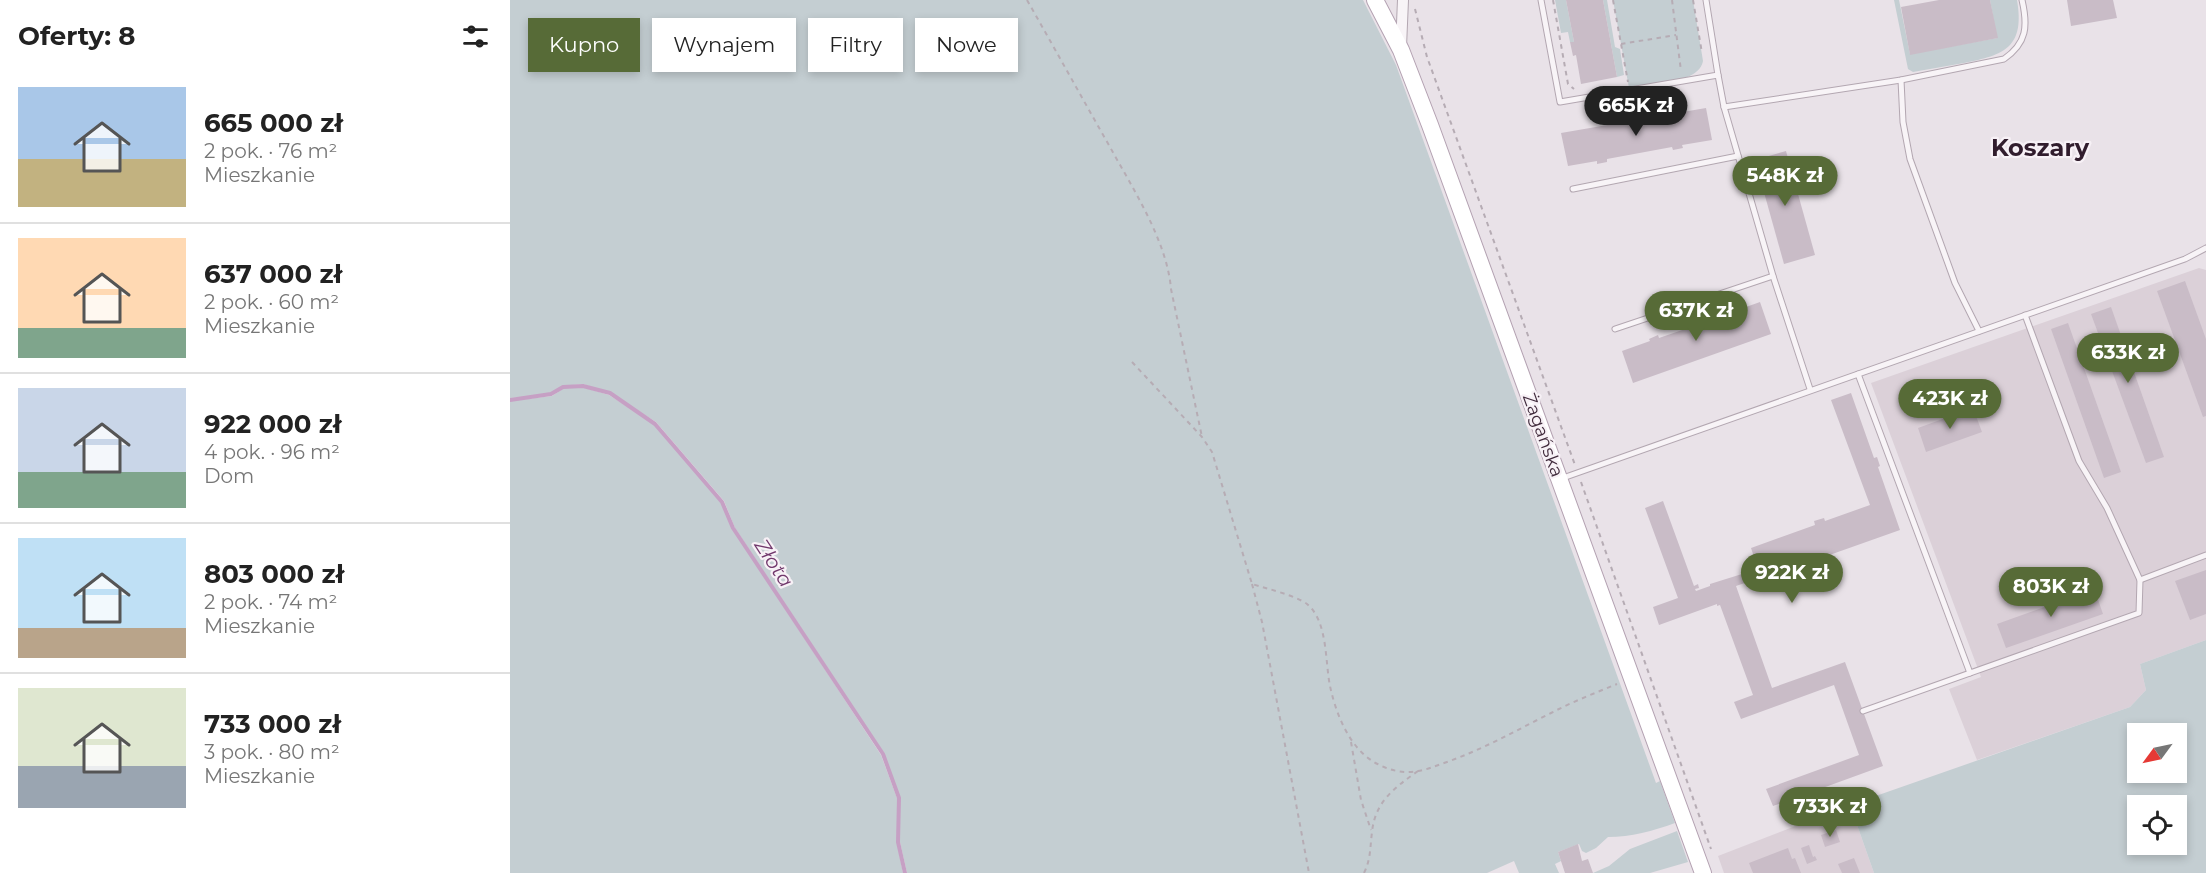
<!DOCTYPE html>
<html lang="pl">
<head>
<meta charset="utf-8">
<style>
  :root { --surface:#fff; --page:#f6f6f6; --text:#222; --muted:#767676; --line:#e0e0e0; --accent:#576b37 }
  body { margin:0; font-family:Montserrat,sans-serif; background:var(--page); color:var(--text); height:100vh; display:flex; flex-direction:column; font-size:22px; white-space:nowrap }
  * { box-sizing:border-box; margin:0 }
  p { font-size:20px; color:var(--muted) }
  .icon { flex:none; width:33px; height:33px; fill:none; stroke:currentColor; stroke-width:2; stroke-linecap:round; stroke-linejoin:round }
  .map { position:relative; flex:1; overflow:hidden }
  .side { display:flex; flex-direction:column; background:var(--surface); width:510px }
  .side>* { flex:none }
  .hud { position:absolute; left:18px; top:18px; width:570px; height:54px; display:flex; gap:12px }
  .needle { width:39px; rotate:237deg }
  .fabs { position:absolute; left:1617px; top:723px; display:grid; gap:12px }
  .fabs a { display:grid; place-items:center; width:60px; height:60px; border-radius:0px; background:var(--surface); box-shadow:0 3px 9px #0003; font-size:30px }
  .price { position:absolute; translate:-50% -51px; padding:0 14px; border-radius:21px; background:var(--accent); color:#fff; font-size:20px; line-height:39px; filter:drop-shadow(0 2px 3px #0008) }
  .price::after { content:''; position:absolute; left:50%; top:36px; width:18px; height:14px; margin-left:-9px; background:inherit; clip-path:polygon(0 0,100% 0,50% 100%) }
  .price.on { background:#222; color:#fff }
  ul { padding:0; list-style:none }
  li { display:flex; align-items:center; gap:18px; height:150px; padding:0 18px }
  li+li { border-top:2px solid var(--line) }
  li span { display:grid; place-items:center; flex:none; width:168px; height:120px; border-radius:0px; color:#555 }
  li>.icon { margin-inline-start:auto }
  span .icon { width:72px; height:72px; fill:#fffc; stroke-width:1 }
  li b { font-size:26px }
  h2 { display:flex; justify-content:space-between; align-items:center; height:72px; padding:0 18px; font-size:26px }
  .pill { padding:0 21px; border-radius:0px; background:var(--surface); box-shadow:0 3px 9px #0003; font-size:21px; line-height:54px }
  .pill.on { background:var(--accent); color:#fff }
  main { display:flex; flex:1; min-height:0 }
  .map>svg:first-child { display:block }
  .built { fill:#dbd0d8 }
  .green { fill:#c4ced2; fill-rule:evenodd }
  .lines { fill:none; stroke-linecap:round; stroke-linejoin:round }
  .stream { stroke:#c6a0c4; stroke-width:4 }
  .building { fill:#c9bcc7 }
  .service-casing { stroke:#b3a7b1; stroke-width:7 }
  .minor-casing { stroke:#b3a7b1; stroke-width:12 }
  .primary-casing { stroke:#b4a2b2; stroke-width:18 }
  .path { stroke:#b6acb4; stroke-width:2; stroke-dasharray:4.5 4.5; stroke-linecap:butt }
  .service { stroke:#f8f4f7; stroke-width:5 }
  .minor { stroke:#f8f4f7; stroke-width:10 }
  .primary { stroke:#fff; stroke-width:16 }
  .labels { text-anchor:middle; stroke-width:4.5; stroke-linejoin:round; paint-order:stroke }
  .street-label { font-size:18px; fill:#402b3c; stroke:#f7f1f6 }
  .water-label { font-size:20px; font-style:italic; fill:#71386c; stroke:#f7f1f6 }
  .district-label { font-size:24px; font-weight:bold; fill:#311d2d; stroke:#f7f1f6 }
</style>
</head>
<body>
<main>
<section class="side">
<h2>Oferty: 8<svg class="icon" aria-label="filters" viewBox="0 0 24 24"><path d="M4 7h16M4 17h16"/><circle cx="9" cy="7" r="2"/><circle cx="15" cy="17" r="2"/></svg></h2>
<ul>
<li><span style="background:linear-gradient(#a9c7e8 60%,#c2b280 0)"><svg class="icon" aria-label="home" viewBox="0 0 24 24"><path d="M3 11l9-7 9 7M6 9v11h12V9"/></svg></span><div><b>665 000 zł</b><p>2 pok. · 76 m²</p><p>Mieszkanie</p></div></li>
<li><span style="background:linear-gradient(#ffd9b3 75%,#7fa58c 0)"><svg class="icon" aria-label="home" viewBox="0 0 24 24"><path d="M3 11l9-7 9 7M6 9v11h12V9"/></svg></span><div><b>637 000 zł</b><p>2 pok. · 60 m²</p><p>Mieszkanie</p></div></li>
<li><span style="background:linear-gradient(#c9d6e8 70%,#7fa58c 0)"><svg class="icon" aria-label="home" viewBox="0 0 24 24"><path d="M3 11l9-7 9 7M6 9v11h12V9"/></svg></span><div><b>922 000 zł</b><p>4 pok. · 96 m²</p><p>Dom</p></div></li>
<li><span style="background:linear-gradient(#bfe0f5 75%,#b9a48a 0)"><svg class="icon" aria-label="home" viewBox="0 0 24 24"><path d="M3 11l9-7 9 7M6 9v11h12V9"/></svg></span><div><b>803 000 zł</b><p>2 pok. · 74 m²</p><p>Mieszkanie</p></div></li>
<li><span style="background:linear-gradient(#dfe7d0 65%,#9aa5b1 0)"><svg class="icon" aria-label="home" viewBox="0 0 24 24"><path d="M3 11l9-7 9 7M6 9v11h12V9"/></svg></span><div><b>733 000 zł</b><p>3 pok. · 80 m²</p><p>Mieszkanie</p></div></li>
</ul>
</section>
<div class="map">
<svg width="1696" height="873" viewBox="0 0 1696 873">
  <rect width="100%" height="100%" fill="#e9e2e8"/>
  <g class="built">
    <path d="M1689,268l7,2v370l-66,24 6,26 -16,17 -153,53 -28,-71 32,-12 -110,-294z"/>
    <path d="M1340,805l24,68h-150l-6,-17z"/>
  </g>
  <g class="green">
    <path d="M0,0h853l33,65 260,718 4,-2 15,42c-22,8 -44,14 -67,14l-12,11 -10,5 -4,-2 -3,-7 -21,8 3,9 -6,3 4,9h-40l-5,-12 -27,12h-580l-7,-31v-43l-16,-46 -149,-225 -11,-27 -68,-79 -45,-29 -28,-9 -19,2 -13,8 -18,3 -23,1z"/>
    <path d="M1045,0h11l8,42h-4l-2,-10 -7,1z"/>
    <path d="M1093,0h4l8,47 5,2 4,26 -7,2z"/>
    <path d="M1103,0h80l10,61c-4,23 -55,24 -74,27z"/>
    <path d="M1384,0h5l11,54 87,-16 -7,-38h27c8,47 -12,55 -53,63 -17,3 -34,6 -51,9l-5,-3z"/>
    <path d="M72,387l27,8 45,29 67,79 11,25 149,227 16,43v45l6,30h-393v-472l42,-5 12,-8z"/>
    <path d="M1696,640v233h-332l-24,-68 280,-98 16,-17 -6,-26zM1628,734h38v38h-38zM1628,806h38v38h-38z"/>
    <path d="M1167,831l11,31 -38,11h-57l16,-7 21,-17z"/>
  </g>
  <g class="lines">
    <path class="stream" d="M0,400l41,-6 12,-7 20,-1 27,7 45,31 67,78 11,26 150,226 16,44 -1,44 7,31"/>
  </g>
  <g class="building">
    <path d="M1056,0h37l14,77 -36,7 -5,-29 -3,1 -3,-14h4z"/>
    <path d="M1429,0h51l8,38 -88,17 -9,-48z"/>
    <path d="M1557,0h46l4,18 -46,8z"/>
    <path d="M1196,108l6,32 -30,5 1,3 -10,2 -1,-3 -65,12v3l-10,2v-3l-29,5 -7,-33z"/>
    <path d="M1276,151l29,104 -31,9 -29,-104z"/>
    <path d="M1675,281l21,58v77l-3,1 -46,-126z"/>
    <path d="M1250,302l11,32 -138,49 -11,-32 28,-10 -1,-2 9,-4 1,3 64,-22 -1,-3 9,-3 1,2z"/>
    <path d="M1601,307l53,150 -18,6 -55,-149z"/>
    <path d="M1558,323l53,149 -17,6 -53,-149z"/>
    <path d="M1341,393l23,65 3,-1 3,9 -2,1 22,63 -138,49v-2l-26,9 36,102 73,-26 38,104 -110,40 -7,-17 93,-34 -25,-70 -93,34 -7,-17 19,-7 -33,-90 -3,1v-2l-58,21 -6,-18 25,-9 -33,-90 18,-7 31,85 4,-2 1,4 -4,1 1,2 14,-5v-2l48,-15 -7,-21 64,-23 -1,-4 10,-3 1,3 45,-16 -39,-105z"/>
    <path d="M1463,408l9,24 -56,20 -8,-24z"/>
    <path d="M1696,570v44l-16,6 -15,-39z"/>
    <path d="M1583,585l10,29 -97,34 -9,-24 92,-33 -1,-4z"/>
    <path d="M1326,830l4,12 -15,5 -4,-12z"/>
    <path d="M1068,844l4,17 6,-2 5,14h-28l-7,-21z"/>
    <path d="M1299,845l4,12 2,-1 2,4 -10,4 -6,-16z"/>
    <path d="M1278,848l4,11 3,-1 6,15h-48l-4,-10z"/>
    <path d="M1344,858l6,15h-18l-4,-9z"/>
  </g>
  <g class="lines">
    <defs>
      <g id="service">
        <path d="M1031,0l19,102 158,-27 -12,-75"/>
        <path d="M1208,75l6,32 49,169 37,113"/>
        <path d="M1391,80l2,42 7,37 45,124 24,48"/>
        <path d="M1214,107l177,-27 103,-21c23,-16 24,-33 18,-59"/>
        <path d="M1063,189l165,-33"/>
        <path d="M1105,329l158,-53"/>
        <path d="M1348,374l112,299"/>
        <path d="M1050,479l625,-220 21,-11"/>
        <path d="M1630,580l66,-25"/>
        <path d="M1353,711l276,-98 1,-33 -33,-72 -28,-47 -54,-146"/>
      </g>
      <path id="minor" d="M891,47l2,-47"/>
      <path id="primary" d="M865,0l26,50 29,75 273,748"/>
    </defs>
    <use href="#service" class="service-casing"/>
    <use href="#minor" class="minor-casing"/>
    <use href="#primary" class="primary-casing"/>
    <g class="path">
      <path d="M517,0c28,49 55,98 83,147 23,42 57,94 61,142l31,148"/>
      <path d="M1043,0l15,84 6,5"/>
      <path d="M1103,0l15,82"/>
      <path d="M1162,0l9,71"/>
      <path d="M1183,0l9,53"/>
      <path d="M905,9l12,48 148,408"/>
      <path d="M1111,44l55,-9"/>
      <path d="M622,362l70,75 10,15 40,132c13,4 45,12 55,20 21,17 18,58 23,82 6,28 19,61 44,76 13,8 29,12 44,9 8,-1 17,-5 26,-8 38,-13 71,-32 107,-50 21,-11 44,-20 66,-29"/>
      <path d="M1071,482l130,367"/>
      <path d="M742,584l10,38 47,251"/>
      <path d="M841,742l10,58 10,30"/>
      <path d="M854,873c7,-14 6,-26 8,-41 3,-30 22,-44 46,-61"/>
    </g>
    <use href="#service" class="service"/>
    <use href="#minor" class="minor"/>
    <use href="#primary" class="primary"/>
  </g>
  <g class="labels">
    <g class="street-label">
      <text transform="translate(1033 435) rotate(70)" y="6">Żagańska</text>
    </g>
    <g class="water-label">
      <text transform="translate(264 563) rotate(57)" y="7">Złota</text>
    </g>
    <g class="district-label">
      <text x="1530" y="156">Koszary</text>
    </g>
  </g>
</svg>
<div class="fabs">
<a><svg class="needle" viewBox="-14 -14 28 28"><path d="M0-13l5 13h-10z" fill="#e53935"/><path d="M0 13l5-13h-10z" fill="#767676"/></svg></a>
<a><svg class="icon" aria-label="locate" viewBox="0 0 24 24"><circle cx="12" cy="12" r="6"/><path d="M12 2v4M12 18v4M2 12h4M18 12h4"/></svg></a>
</div>
<b class="price on" style="left:1126px;top:137px">665K zł</b>
<b class="price" style="left:1275px;top:207px">548K zł</b>
<b class="price" style="left:1186px;top:342px">637K zł</b>
<b class="price" style="left:1618px;top:384px">633K zł</b>
<b class="price" style="left:1440px;top:430px">423K zł</b>
<b class="price" style="left:1282px;top:604px">922K zł</b>
<b class="price" style="left:1541px;top:618px">803K zł</b>
<b class="price" style="left:1320px;top:838px">733K zł</b>
<div class="hud">
<a class="pill on">Kupno</a>
<a class="pill">Wynajem</a>
<a class="pill">Filtry</a>
<a class="pill">Nowe</a>
</div>
</div>
</main>
</body>
</html>
